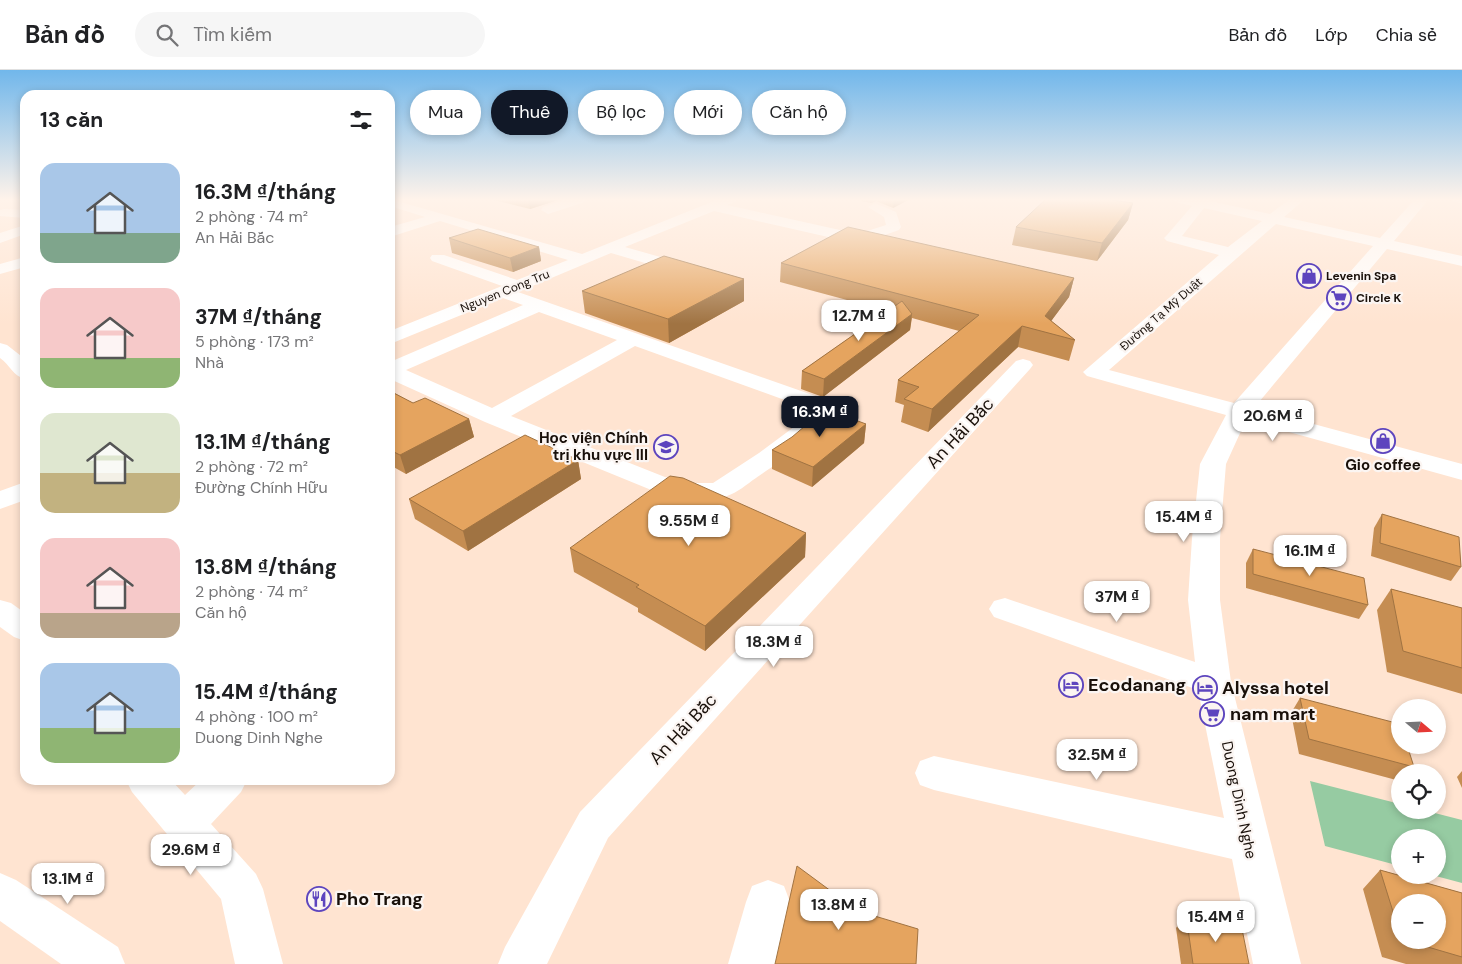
<!DOCTYPE html>
<html lang="vi">
<head>
<meta charset="utf-8">
<style>
  :root { --surface:#fff; --page:#f6f6f6; --text:#202124; --muted:#757577; --line:#e0e0e0; --accent:#111827 }
  body { margin:0; font-family:"DM Sans",sans-serif; background:var(--page); color:var(--text); height:100vh; display:flex; flex-direction:column; font-size:19px; white-space:nowrap }
  * { box-sizing:border-box; margin:0 }
  p { font-size:16px; color:var(--muted) }
  .icon { flex:none; width:28px; height:28px; fill:none; stroke:currentColor; stroke-width:2; stroke-linecap:round; stroke-linejoin:round }
  .map { position:relative; flex:1; overflow:hidden }
  .details { position:absolute; left:20px; top:20px; width:375px; height:695px; display:flex; flex-direction:column; background:var(--surface); border-radius:15px; box-shadow:0 2px 8px #0003 }
  .details>* { flex:none }
  .banner { position:absolute; left:410px; top:20px; width:475px; height:45px; display:flex; gap:10px }
  .needle { width:32px; rotate:109deg }
  .controls { position:absolute; left:1391px; top:629px; display:grid; gap:10px }
  .controls a { display:grid; place-items:center; width:55px; height:55px; border-radius:50%; background:var(--surface); box-shadow:0 2px 8px #0003; font-size:25px }
  .price { position:absolute; translate:-50% -42px; padding:0 11px; border-radius:10px; background:#fff; color:#222; font-size:16px; line-height:32px; filter:drop-shadow(0 1px 2px #0008) }
  .price::after { content:''; position:absolute; left:50%; top:30px; width:15px; height:11px; margin-left:-8px; background:inherit; clip-path:polygon(0 0,100% 0,50% 100%) }
  .price.on { background:var(--accent); color:#fff }
  ul { padding:0; list-style:none }
  li { display:flex; align-items:center; gap:15px; height:125px; padding:0 20px }
  li span { display:grid; place-items:center; flex:none; width:140px; height:100px; border-radius:15px; color:#555 }
  li>.icon { margin-inline-start:auto }
  span .icon { width:60px; height:60px; fill:#fffc; stroke-width:1 }
  li b { font-size:21px }
  h2 { display:flex; justify-content:space-between; align-items:center; height:60px; padding:0 20px; font-size:21px }
  .pill { padding:0 18px; border-radius:22px; background:var(--surface); box-shadow:0 2px 8px #0003; font-size:18px; line-height:45px }
  .pill.on { background:var(--accent); color:#fff }
  header { display:flex; align-items:center; gap:30px; box-sizing:border-box; height:70px; padding:0 25px; background:var(--surface); border-bottom:1px solid var(--line) }
  header strong { font-size:24px }
  nav { display:flex; gap:28px; margin-inline-start:auto; font-size:18px }
  .search { width:350px; height:45px; background:var(--page); display:flex; align-items:center; gap:12px; box-sizing:border-box; padding:0 18px; border-radius:28px; color:var(--muted); font-size:19px }
  .map>svg:first-child { display:block }
  .green { fill:#96cba2 }
  .lines { fill:none; stroke-linecap:round; stroke-linejoin:round }
  .minor { fill:#fff; fill-rule:evenodd }
  .wall { fill:#c58d52; fill-rule:evenodd }
  .shaded-wall { fill:#a07342 }
  .building { fill:#e5a45f; stroke:#a07342 }
  .labels { text-anchor:middle; stroke-width:4.5; stroke-linejoin:round; paint-order:stroke }
  .far-poi-label { font-size:12px; font-weight:bold; fill:#19100a; stroke:#fbf5f2; text-anchor:start }
  .far-street-label { font-size:12px; fill:#19100a; stroke:#fbf5f2 }
  .poi-label { font-size:15px; font-weight:bold; fill:#19100a; stroke:#fbf5f2; text-anchor:end }
  .street-label { font-size:15px; fill:#19100a; stroke:#fbf5f2 }
  .near-street-label { font-size:18px; fill:#19100a; stroke:#fbf5f2 }
  .near-poi-label { font-size:18px; font-weight:bold; fill:#19100a; stroke:#fbf5f2; text-anchor:start }
</style>
</head>
<body>
<header>
<strong>Bản đồ</strong>
<div class="search"><svg class="icon" aria-label="search" viewBox="0 0 24 24"><circle cx="10" cy="10" r="6"/><path d="M15 15l6 6"/></svg>Tìm kiếm</div>
<nav><a>Bản đồ</a><a>Lớp</a><a>Chia sẻ</a></nav>
</header>
<div class="map">
<svg width="1462" height="894" viewBox="0 0 1462 894">
  <rect width="100%" height="100%" fill="#ffe4d1"/>
  <path class="green" d="M1310,711l90,23v6h23l39,10v63l-30,-8h6v-37h-38v28l-75,-20z"/>
  <g class="lines">
    <g class="minor">
      <path d="M390,129l192,55 137,-55h18l-2,3 -8,3 131,29 28,-9 -2,-8 -16,-10 7,-4 21,9 5,15 -2,3 -40,14 -145,-33 -89,36 60,17 2,4 -2,4 -6,1 -68,-20 -93,39 306,107c17,24 -51,67 -68,79 -9,6 -19,15 -29,18 -19,6 -42,4 -61,0l-181,-74 -95,-43v-17l133,-57 -20,-7 -113,46v-13l112,-45 -70,-25 -2,-3 2,-3h12l73,25 51,-20 -128,-39 -50,16v-10l35,-10 -35,-11zM539,242l78,28 -125,68 -86,-38zM635,276l169,61v6l-10,14 -35,26 -46,30h-33l-169,-67z"/>
      <path d="M567,129h20l-2,3 -37,12 -7,-4 2,-3z"/>
      <path d="M1067,129h59l-9,9 -5,1 -38,-6z"/>
      <path d="M1174,129h38l-2,2 60,13 20,-15h15l-21,18 96,21 35,-39h14l-35,42 68,15v10l-75,-17 -133,159 208,56v16l-216,-60 -20,44 -6,74v62l11,82 70,282h-48l-21,-105 -298,-69 -14,-5 -5,-12 5,-12 14,-5 290,62 -26,-128 -204,-73 -5,-8 5,-8 11,-3 190,64 -7,-62 4,-62 8,-74 26,-49 -139,-39 -4,-4 136,-117 -52,-14 -3,-3 3,-3 25,-29 -16,-4zM1204,138l58,13 -34,26 -46,-11zM1276,154l97,22 -139,157 -125,-33z"/>
      <path d="M1451,129h11v4l-9,-1z"/>
      <path d="M4,139l21,1v8l-25,-2v-6z"/>
      <path d="M25,155v9l-25,9v-10z"/>
      <path d="M25,187v10l-25,7v-10z"/>
      <path d="M0,273l7,2 18,14v20c-12,-3 -15,-14 -25,-21z"/>
      <path d="M1023,289l7,2 3,4 -3,4 -422,469 -61,126h-49l7,-17 75,-135 436,-451z"/>
      <path d="M25,412v18l-25,9v-18z"/>
      <path d="M0,530l11,3 14,10v28l-11,-4 -14,-10z"/>
      <path d="M126,710h45l14,15 16,-15h46l-6,12 -30,32 45,50 7,15 20,75h-48l-14,-65 -89,-107z"/>
      <path d="M0,803l16,7 102,67 7,17h-64l-61,-43z"/>
      <path d="M768,810l16,6 6,16 -14,62h-48l18,-62 6,-16z"/>
    </g>
  </g>
  <g class="wall">
    <path d="M490,129h71l-31,10z"/>
    <path d="M861,129h49l-17,9 -17,-7 -5,2 -10,-2z"/>
    <path d="M1133,133l-5,17 -31,41 -85,-16 4,-18z"/>
    <path d="M449,168l90,9 2,14 -28,11 -61,-19z"/>
    <path d="M781,193l293,15 -5,19 -18,24 24,19 -6,21 -51,-14 -90,85 -27,-10 3,-17 -9,-3 3,-22 61,-49 -47,-13 -2,12 -87,67 -22,-8 1,-18 86,-60 -108,-29z"/>
    <path d="M582,221l162,10 -75,42 -84,-30z"/>
    <path d="M390,321l23,12 56,16 5,18 -68,37 -16,-9z"/>
    <path d="M866,354l-2,19 -52,44 -40,-18v-19z"/>
    <path d="M578,390l3,19 -113,72 -53,-32 -6,-20z"/>
    <path d="M1382,444l79,53 -10,14 -80,-25 3,-28z"/>
    <path d="M806,463l-1,24 -100,94 -67,-39v-4l-64,-36 -4,-24z"/>
    <path d="M1253,479l115,56 -9,14 -113,-31v-25z"/>
    <path d="M1391,519l71,19v86l-75,-22 -10,-62z"/>
    <path d="M1300,628l114,69 -5,5h-9v9l-101,-27 -8,-41z"/>
    <path d="M1462,701v17l-5,-11z"/>
    <path d="M1380,800l82,23v71h-56l-24,-7 -19,-68zM1400,832l38,38h-38z"/>
    <path d="M1186,845l63,49h-68l-5,-36z"/>
  </g>
  <g class="shaded-wall">
    <path d="M529,129h32l-31,10z"/>
    <path d="M872,129h4v2l-5,2z"/>
    <path d="M894,129h16l-17,9z"/>
    <path d="M1133,133l-5,17 -31,41 5,-18z"/>
    <path d="M539,177l2,14 -28,11 -3,-14z"/>
    <path d="M1074,208l-5,19 -26,35 2,-16z"/>
    <path d="M744,209v22l-75,42 -1,-24z"/>
    <path d="M912,244l-2,16 -87,67 1,-18z"/>
    <path d="M1022,256l-4,21 -90,85 4,-23z"/>
    <path d="M469,349l5,18 -68,37 -6,-19z"/>
    <path d="M866,354l-2,19 -52,44 1,-20z"/>
    <path d="M578,390l3,19 -113,72 -5,-20z"/>
    <path d="M806,463l-1,24 -100,94v-25z"/>
  </g>
  <g class="building">
    <path d="M1046,129h59l28,4 -31,40 -86,-16z"/>
    <path d="M848,157l226,51 -29,38 30,24 -53,-14 -90,83 -28,-10 15,-12 -21,-7 81,-65 -198,-52z"/>
    <path d="M478,159l61,18 -29,11 -61,-20z"/>
    <path d="M664,186l80,23 -76,40 -86,-28z"/>
    <path d="M902,231l10,13 -88,65 -22,-8z"/>
    <path d="M390,321l23,12 12,-5 44,21 -69,36 -10,-5z"/>
    <path d="M825,339l41,15 -53,43 -41,-17 20,-13z"/>
    <path d="M525,365l53,25 -115,71 -54,-32z"/>
    <path d="M670,406l13,2 123,55 -101,93 -69,-39 3,-2 -69,-37z"/>
    <path d="M1382,444l77,23 2,30 -81,-24z"/>
    <path d="M1253,479l111,29 4,27 -115,-31z"/>
    <path d="M1391,519l71,19v60l-59,-17z"/>
    <path d="M1300,628l100,26v21h7l7,22 -105,-28z"/>
    <path d="M797,796l61,45 60,18 -2,35h-141z"/>
    <path d="M1380,800l82,23v64l-58,-17h34v-38h-38v32z"/>
    <path d="M1186,845l56,14 7,35h-56z"/>
  </g>
  <linearGradient id="sky" x2="0" y2="1"><stop stop-color="#71b7eb"/><stop offset="0.51" stop-color="#fff3ea"/><stop offset="1" stop-color="#fff3ea" stop-opacity="0"/></linearGradient>
  <rect width="1462" height="254" fill="url(#sky)"/>
  <defs>
    <symbol id="shop-ring" viewBox="-11 -11 22 22"><circle r="9.5" fill="#fbf5f2" stroke="#5d45be" stroke-width="1.5"/><path d="M-5-2.5h2.3a2.7 3.5 0 0 1 5.4 0H5L5.5 6h-11ZM-1.5-2.5h3a1.5 2.3 0 0 0-3 0Z" fill="#5d45be"/></symbol>
    <symbol id="supermarket-ring" viewBox="-11 -11 22 22"><circle r="9.5" fill="#fbf5f2" stroke="#5d45be" stroke-width="1.5"/><path d="M-6-5.5h2.5l.6 2H6L4.5 2H-2.5L-4.4-4H-6ZM-1.5 3.2a1.3 1.3 0 1 0 .1 0ZM3 3.2a1.3 1.3 0 1 0 .1 0Z" fill="#5d45be"/></symbol>
    <symbol id="university-ring" viewBox="-11 -11 22 22"><circle r="9.5" fill="#fbf5f2" stroke="#5d45be" stroke-width="1.5"/><path d="M0-5L7-2L0 1L-7-2ZM-4 1L0 2.5L4 1V4Q0 6-4 4Z" fill="#5d45be"/></symbol>
    <symbol id="hotel-ring" viewBox="-11 -11 22 22"><circle r="9.5" fill="#fbf5f2" stroke="#5d45be" stroke-width="1.5"/><path d="M-6-4.5h1.5V1H6V5H4.5V3h-9V5H-6ZM-4 0a1.8 1.8 0 1 1 3.6 0ZM.5 0V-2.5h3Q6-2.5 6 0Z" fill="#5d45be"/></symbol>
    <symbol id="restaurant-ring" viewBox="-11 -11 22 22"><circle r="9.5" fill="#fbf5f2" stroke="#5d45be" stroke-width="1.5"/><path d="M-5-6h1v4h1v-4h1v4h1v-4h1v5L-1.5 .5V6h-2V.5L-5-1ZM5-6V6H3V1.5H1.5Q1.5-4 5-6Z" fill="#5d45be"/></symbol>
  </defs>
  <g fill-rule="evenodd">
    <use href="#shop-ring" x="1295" y="192" width="28" height="28"/>
    <use href="#supermarket-ring" x="1325" y="214" width="28" height="28"/>
    <use href="#shop-ring" x="1369" y="357" width="28" height="28"/>
    <use href="#university-ring" x="652" y="363" width="28" height="28"/>
    <use href="#hotel-ring" x="1057" y="601" width="28" height="28"/>
    <use href="#hotel-ring" x="1191" y="604" width="28" height="28"/>
    <use href="#supermarket-ring" x="1198" y="630" width="28" height="28"/>
    <use href="#restaurant-ring" x="305" y="815" width="28" height="28"/>
  </g>
  <g class="labels">
    <g class="far-poi-label">
      <text x="1326" y="210">Levenin Spa</text>
      <text x="1356" y="232">Circle K</text>
    </g>
    <g class="far-street-label">
      <text transform="translate(505 221) rotate(-22)" y="4">Nguyen Cong Tru</text>
      <text transform="translate(1161 244) rotate(-41)" y="4">Đường Tạ Mỹ Duật</text>
    </g>
    <g class="poi-label">
      <text x="648" y="373">Học viện Chính<tspan x="648" dy="17">trị khu vực III</tspan></text>
      <text x="1383" y="400" text-anchor="middle">Gio coffee</text>
    </g>
    <g class="street-label">
      <text transform="translate(1239 730) rotate(78)" y="5">Duong Dinh Nghe</text>
    </g>
    <g class="near-street-label">
      <text transform="translate(960 363) rotate(-47)" y="6">An Hải Bắc</text>
      <text transform="translate(683 659) rotate(-47)" y="6">An Hải Bắc</text>
    </g>
    <g class="near-poi-label">
      <text x="1088" y="621">Ecodanang</text>
      <text x="1222" y="624">Alyssa hotel</text>
      <text x="1230" y="650">nam mart</text>
      <text x="336" y="835">Pho Trang</text>
    </g>
  </g>
</svg>
<div class="controls">
<a><svg class="needle" viewBox="-14 -14 28 28"><path d="M0-13l5 13h-10z" fill="#e53935"/><path d="M0 13l5-13h-10z" fill="#757577"/></svg></a>
<a><svg class="icon" aria-label="locate" viewBox="0 0 24 24"><circle cx="12" cy="12" r="6"/><path d="M12 2v4M12 18v4M2 12h4M18 12h4"/></svg></a>
<a>+</a>
<a>−</a>
</div>
<b class="price" style="left:859px;top:272px">12.7M ₫</b>
<b class="price on" style="left:820px;top:368px">16.3M ₫</b>
<b class="price" style="left:1273px;top:372px">20.6M ₫</b>
<b class="price" style="left:1184px;top:473px">15.4M ₫</b>
<b class="price" style="left:689px;top:477px">9.55M ₫</b>
<b class="price" style="left:1310px;top:507px">16.1M ₫</b>
<b class="price" style="left:1117px;top:553px">37M ₫</b>
<b class="price" style="left:774px;top:598px">18.3M ₫</b>
<b class="price" style="left:1097px;top:711px">32.5M ₫</b>
<b class="price" style="left:191px;top:806px">29.6M ₫</b>
<b class="price" style="left:68px;top:835px">13.1M ₫</b>
<b class="price" style="left:839px;top:861px">13.8M ₫</b>
<b class="price" style="left:1216px;top:873px">15.4M ₫</b>
<div class="banner">
<a class="pill">Mua</a>
<a class="pill on">Thuê</a>
<a class="pill">Bộ lọc</a>
<a class="pill">Mới</a>
<a class="pill">Căn hộ</a>
</div>
<section class="details">
<h2>13 căn<svg class="icon" aria-label="filters" viewBox="0 0 24 24"><path d="M4 7h16M4 17h16"/><circle cx="9" cy="7" r="2"/><circle cx="15" cy="17" r="2"/></svg></h2>
<ul>
<li><span style="background:linear-gradient(#a9c7e8 70%,#7fa58c 0)"><svg class="icon" aria-label="home" viewBox="0 0 24 24"><path d="M3 11l9-7 9 7M6 9v11h12V9"/></svg></span><div><b>16.3M ₫/tháng</b><p>2 phòng · 74 m²</p><p>An Hải Bắc</p></div></li>
<li><span style="background:linear-gradient(#f6c9c9 70%,#8fb573 0)"><svg class="icon" aria-label="home" viewBox="0 0 24 24"><path d="M3 11l9-7 9 7M6 9v11h12V9"/></svg></span><div><b>37M ₫/tháng</b><p>5 phòng · 173 m²</p><p>Nhà</p></div></li>
<li><span style="background:linear-gradient(#dfe7d0 60%,#c2b280 0)"><svg class="icon" aria-label="home" viewBox="0 0 24 24"><path d="M3 11l9-7 9 7M6 9v11h12V9"/></svg></span><div><b>13.1M ₫/tháng</b><p>2 phòng · 72 m²</p><p>Đường Chính Hữu</p></div></li>
<li><span style="background:linear-gradient(#f6c9c9 75%,#b9a48a 0)"><svg class="icon" aria-label="home" viewBox="0 0 24 24"><path d="M3 11l9-7 9 7M6 9v11h12V9"/></svg></span><div><b>13.8M ₫/tháng</b><p>2 phòng · 74 m²</p><p>Căn hộ</p></div></li>
<li><span style="background:linear-gradient(#a9c7e8 65%,#8fb573 0)"><svg class="icon" aria-label="home" viewBox="0 0 24 24"><path d="M3 11l9-7 9 7M6 9v11h12V9"/></svg></span><div><b>15.4M ₫/tháng</b><p>4 phòng · 100 m²</p><p>Duong Dinh Nghe</p></div></li>
</ul>
</section>
</div>
</body>
</html>
